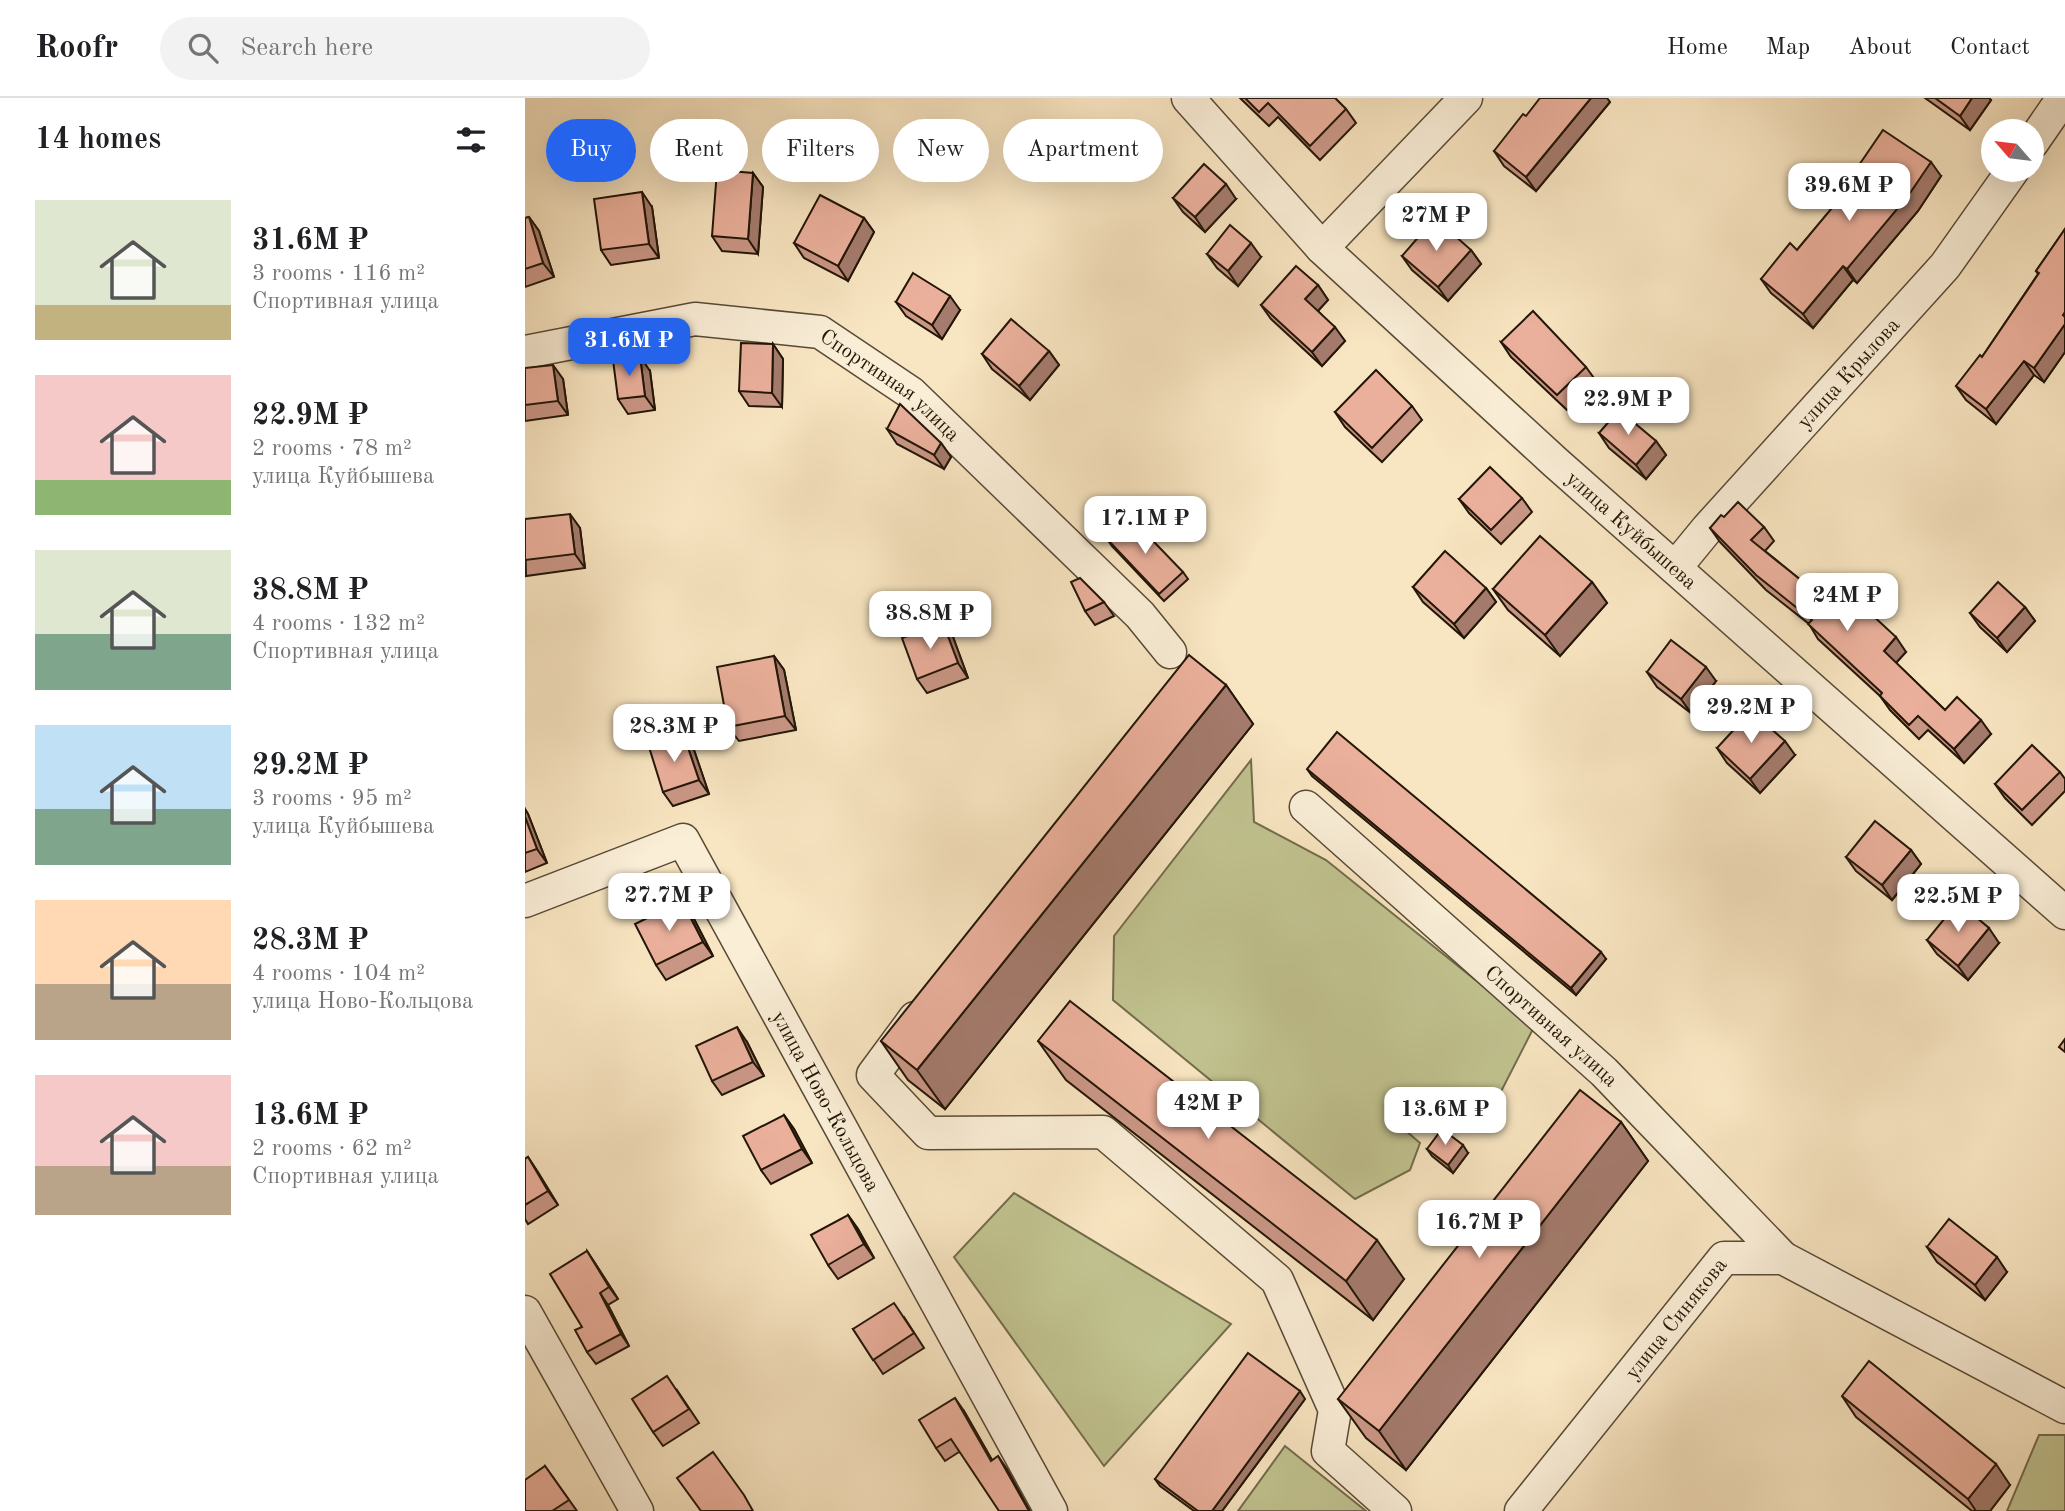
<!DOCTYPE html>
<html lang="en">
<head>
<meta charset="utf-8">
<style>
  :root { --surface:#fff; --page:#f2f2f2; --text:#202124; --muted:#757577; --line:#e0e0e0; --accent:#2563eb }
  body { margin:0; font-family:"Old Standard TT",serif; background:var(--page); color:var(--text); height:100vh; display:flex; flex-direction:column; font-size:26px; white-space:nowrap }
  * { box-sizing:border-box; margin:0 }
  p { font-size:23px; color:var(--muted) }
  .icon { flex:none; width:38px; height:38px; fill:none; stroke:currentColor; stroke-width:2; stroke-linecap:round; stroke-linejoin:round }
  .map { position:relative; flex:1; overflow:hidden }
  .sheet { display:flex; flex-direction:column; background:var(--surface); width:525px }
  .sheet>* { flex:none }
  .banner { position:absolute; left:21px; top:21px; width:665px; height:63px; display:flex; gap:14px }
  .needle { width:46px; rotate:298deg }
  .fabs { position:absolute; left:1456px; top:21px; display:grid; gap:14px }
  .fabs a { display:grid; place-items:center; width:63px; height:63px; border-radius:50%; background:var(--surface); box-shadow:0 7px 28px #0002; font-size:35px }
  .price { position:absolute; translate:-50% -60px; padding:0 16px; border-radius:14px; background:#fff; color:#222; font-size:23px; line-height:46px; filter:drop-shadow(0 2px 4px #0008) }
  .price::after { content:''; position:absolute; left:50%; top:42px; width:21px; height:16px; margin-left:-10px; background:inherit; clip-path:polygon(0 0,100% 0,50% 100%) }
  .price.current { background:var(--accent); color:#fff }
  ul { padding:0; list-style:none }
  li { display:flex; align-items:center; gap:21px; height:175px; padding:0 35px }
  li span { display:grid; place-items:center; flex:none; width:196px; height:140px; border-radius:0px; color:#555 }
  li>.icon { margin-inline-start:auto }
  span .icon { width:84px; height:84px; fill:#fffc; stroke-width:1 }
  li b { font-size:30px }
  h2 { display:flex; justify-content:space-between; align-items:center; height:84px; padding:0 35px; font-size:30px }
  .pill { padding:0 24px; border-radius:32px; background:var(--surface); box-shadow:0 7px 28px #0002; font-size:24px; line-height:63px }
  .pill.current { background:var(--accent); color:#fff }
  header { display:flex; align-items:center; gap:42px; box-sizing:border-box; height:98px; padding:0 35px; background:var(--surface); border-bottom:2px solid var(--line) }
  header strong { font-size:33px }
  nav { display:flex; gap:38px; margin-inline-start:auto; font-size:24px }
  .search { width:490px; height:63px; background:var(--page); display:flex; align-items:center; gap:18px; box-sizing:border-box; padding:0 24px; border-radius:38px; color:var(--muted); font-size:26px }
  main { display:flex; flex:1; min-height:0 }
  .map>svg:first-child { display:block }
  .green { fill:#c1c390; stroke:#726c4c; stroke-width:2 }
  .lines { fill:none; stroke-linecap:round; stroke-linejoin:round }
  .minor-casing { stroke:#584a36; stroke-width:35 }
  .minor { stroke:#faeed7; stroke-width:32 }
  .wall { fill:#ca9786; stroke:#231607; stroke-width:2 }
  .shaded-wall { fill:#a47b6d; stroke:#231607; stroke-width:2 }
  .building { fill:#ebb09c; stroke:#231607; stroke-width:2 }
  .labels { text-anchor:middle; stroke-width:5; stroke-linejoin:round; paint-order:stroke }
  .street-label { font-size:21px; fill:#231607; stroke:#faeed7 }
</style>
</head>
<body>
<header>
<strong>Roofr</strong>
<div class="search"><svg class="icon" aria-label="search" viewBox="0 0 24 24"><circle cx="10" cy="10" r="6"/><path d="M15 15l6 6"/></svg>Search here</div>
<nav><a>Home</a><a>Map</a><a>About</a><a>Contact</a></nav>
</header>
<main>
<section class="sheet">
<h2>14 homes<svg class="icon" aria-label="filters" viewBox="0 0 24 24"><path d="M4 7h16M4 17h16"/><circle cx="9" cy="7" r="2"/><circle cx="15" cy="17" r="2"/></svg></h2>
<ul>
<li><span style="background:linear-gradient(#dfe7d0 75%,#c2b280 0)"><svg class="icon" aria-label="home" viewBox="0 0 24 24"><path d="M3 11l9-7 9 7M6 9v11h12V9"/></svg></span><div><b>31.6M ₽</b><p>3 rooms · 116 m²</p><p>Спортивная улица</p></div></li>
<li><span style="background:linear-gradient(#f6c9c9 75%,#8fb573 0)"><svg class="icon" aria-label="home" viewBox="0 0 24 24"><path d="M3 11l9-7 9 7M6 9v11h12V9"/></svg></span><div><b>22.9M ₽</b><p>2 rooms · 78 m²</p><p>улица Куйбышева</p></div></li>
<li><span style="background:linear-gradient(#dfe7d0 60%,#7fa58c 0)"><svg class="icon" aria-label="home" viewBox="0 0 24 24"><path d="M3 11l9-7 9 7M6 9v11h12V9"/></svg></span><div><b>38.8M ₽</b><p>4 rooms · 132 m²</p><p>Спортивная улица</p></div></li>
<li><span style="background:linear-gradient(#bfe0f5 60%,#7fa58c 0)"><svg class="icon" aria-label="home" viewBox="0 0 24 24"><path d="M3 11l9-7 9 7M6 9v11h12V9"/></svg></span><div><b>29.2M ₽</b><p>3 rooms · 95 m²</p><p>улица Куйбышева</p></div></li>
<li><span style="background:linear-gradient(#ffd9b3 60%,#b9a48a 0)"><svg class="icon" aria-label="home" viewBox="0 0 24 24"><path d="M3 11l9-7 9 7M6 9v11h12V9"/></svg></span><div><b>28.3M ₽</b><p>4 rooms · 104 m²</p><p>улица Ново-Кольцова</p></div></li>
<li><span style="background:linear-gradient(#f6c9c9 65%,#b9a48a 0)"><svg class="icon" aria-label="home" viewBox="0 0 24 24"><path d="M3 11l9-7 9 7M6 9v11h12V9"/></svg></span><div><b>13.6M ₽</b><p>2 rooms · 62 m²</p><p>Спортивная улица</p></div></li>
</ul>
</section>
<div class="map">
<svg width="1540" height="1413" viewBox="0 0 1540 1413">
  <rect width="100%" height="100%" fill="#f8e5c1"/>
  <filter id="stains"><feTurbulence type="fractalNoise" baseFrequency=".00286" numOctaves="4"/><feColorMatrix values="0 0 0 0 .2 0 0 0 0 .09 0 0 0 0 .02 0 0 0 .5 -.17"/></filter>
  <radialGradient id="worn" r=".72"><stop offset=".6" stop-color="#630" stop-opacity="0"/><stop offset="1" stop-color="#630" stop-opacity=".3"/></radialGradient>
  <g class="green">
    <path d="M726,662l3,62 72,38 208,167 -46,90 -48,-18 -42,-1 -7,20 29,25 -10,27 -55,29 -242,-199 1,-64z"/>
    <path d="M489,1095l217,131 -127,142 -150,-209z"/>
    <path d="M1514,1337h26v76h-58z"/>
    <path d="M760,1348l81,65h-128z"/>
  </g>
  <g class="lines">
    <defs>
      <g id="minor">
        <path id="s1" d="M663,0l134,150 233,214 510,451"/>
        <path d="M1507,45l31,-45"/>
        <path d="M797,150l144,-150"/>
        <path id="s2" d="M0,254l170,-33 125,13 91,61 229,222 30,37"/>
        <path id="s3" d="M1150,470l32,-39 238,-263 68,-96"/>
        <path id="s4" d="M781,709l298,265 179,186"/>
        <path id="s5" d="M0,803l158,-61 368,671"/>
        <path d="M390,920l-42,57 55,58 175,-1 174,148 58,130 -7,41 67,60"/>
        <path d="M0,1214l112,199"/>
        <path id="s6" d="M996,1413l203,-253h59l282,149"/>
      </g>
    </defs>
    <use href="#minor" class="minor-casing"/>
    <use href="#minor" class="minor"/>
  </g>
  <g class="wall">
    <path d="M715,0h95l11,11 10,14 -36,37 -42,-43 -9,9z"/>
    <path d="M1400,0h64l2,2 -21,30z"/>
    <path d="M1085,4l-74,89 -32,-25 -10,-15z"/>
    <path d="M1332,70l84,8 -23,35 -61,72 -4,-3 -40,48 -42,-35 -10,-14 36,-29 64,-76z"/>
    <path d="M228,75l10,14 -5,67 -36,-3 -10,-15z"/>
    <path d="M648,100l63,1 -31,33 -22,-20z"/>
    <path d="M127,109l7,51 -48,7 -10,-15z"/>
    <path d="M4,119l10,14 15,46 -29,10v-69z"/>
    <path d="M339,120l10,14 -26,49 -44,-23 -10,-15z"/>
    <path d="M1540,131v123l-21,30 -10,-7 -38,49 -30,-24 -10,-14 26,-29 56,-83 -2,-3z"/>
    <path d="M946,152l10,14 -33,37 -36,-31 -10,-14z"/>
    <path d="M682,156l54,3 -23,29 -21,-18z"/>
    <path d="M793,187l10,15 -10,11 27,30 -23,25 -51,-47 -10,-14z"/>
    <path d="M371,204l64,8 -18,29 -36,-23z"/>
    <path d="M976,244l85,25 10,14 -29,29 -56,-53z"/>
    <path d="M248,246l10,15 -1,48 -33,-1 -10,-15z"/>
    <path d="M524,253l10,14 -29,35 -38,-31 -10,-15z"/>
    <path d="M0,270l38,11 5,36 -43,6z"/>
    <path d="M125,273l5,39 -27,4 -10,-15z"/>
    <path d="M887,308l10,14 -40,42 -37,-35 -10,-15z"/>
    <path d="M362,331l54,14 10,14 -7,12 -47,-25z"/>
    <path d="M1074,335l57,8 10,14 -20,24 -37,-31z"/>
    <path d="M997,400l10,14 -31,32 -32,-31 -10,-14z"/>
    <path d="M1199,419l40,10 10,14 -9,10 63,51 78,50 -10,11 49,47 46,24 -27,29 -36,-33 -9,9 -29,-29 -10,-14 -62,-57 -9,-15 -43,-34 -46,-48 -10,-14z"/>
    <path d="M0,421l55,9 5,40 -59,8z"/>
    <path d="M582,441l76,33 5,7 -24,22 -52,-55z"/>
    <path d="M1067,484l15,21 -47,53 -52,-46 -15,-21z"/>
    <path d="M888,489l73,1 10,14 -32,36 -41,-36z"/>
    <path d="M579,504l10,14 -19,9 -10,-14z"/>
    <path d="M1500,509l10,14 -28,31 -27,-25 -10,-14z"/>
    <path d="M418,525l10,14 15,41 -41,15 -10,-14z"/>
    <path d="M249,558l10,14 12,60 -57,11 -11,-14z"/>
    <path d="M1122,574l69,9 -25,32 -34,-26z"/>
    <path d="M701,587l27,39 -308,385 -37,-29 -27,-39z"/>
    <path d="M1192,650l78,7 -35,38 -33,-30z"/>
    <path d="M169,652l15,44 -36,12 -10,-14z"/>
    <path d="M782,671l299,190 -30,36 -264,-219z"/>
    <path d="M1535,674l5,7v12l-33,34 -27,-27 -10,-14z"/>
    <path d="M0,711l3,5 19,49 -22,9z"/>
    <path d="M1386,752l10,14 -29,36 -36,-29 -10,-14z"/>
    <path d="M157,803l10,14 21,41 -47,24 -10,-15z"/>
    <path d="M1402,842l72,3 -31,37 -31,-26z"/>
    <path d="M513,943l366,238 -31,41 -307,-240z"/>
    <path d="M222,944l17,34 -42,19 -10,-14z"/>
    <path d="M259,1017l10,14 18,34 -41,21 -10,-14z"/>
    <path d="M1096,1024l27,39 -242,309 -40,-32 -28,-39z"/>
    <path d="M902,1051l41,4 -15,20 -21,-17z"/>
    <path d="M3,1059l30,48 -30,19 -3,-5v-60z"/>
    <path d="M323,1117l10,14 16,29 -36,21 -10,-14z"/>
    <path d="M1402,1149l80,25 -22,28 -48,-38z"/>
    <path d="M62,1153l31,48 -10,6 21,41 -33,18 -9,-12 -5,-25z"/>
    <path d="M379,1219l20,31 -41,26 -30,-45z"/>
    <path d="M152,1292l22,33 -36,23 -10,-14z"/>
    <path d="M1317,1298l168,89 -20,26h-18l-116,-94z"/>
    <path d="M780,1301l-83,112h-28l-34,-25 -5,-7z"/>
    <path d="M439,1313l28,49 15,9 -48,-17 -14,9 -9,-13z"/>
    <path d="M20,1368l32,45h-52z"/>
  </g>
  <g class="shaded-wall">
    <path d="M1066,0h16l3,4 -74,89 -10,-14z"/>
    <path d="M1447,0h17l2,2 -21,30 -10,-14z"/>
    <path d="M1406,64l10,14 -23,35 -61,72 -10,-14z"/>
    <path d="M228,75l10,14 -5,67 -10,-15z"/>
    <path d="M701,86l10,15 -31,33 -10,-15z"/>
    <path d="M117,94l10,15 7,51 -10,-14z"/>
    <path d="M4,119l10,14 15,46 -11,-14z"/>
    <path d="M339,120l10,14 -26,49 -10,-15z"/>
    <path d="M726,145l10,14 -23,29 -10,-15z"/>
    <path d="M946,152l10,14 -33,37 -10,-14z"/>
    <path d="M1318,168l10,14 -40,48 -10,-14z"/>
    <path d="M793,187l10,15 -13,14 -10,-15z"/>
    <path d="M425,198l10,14 -18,29 -10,-14z"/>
    <path d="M1540,226v28l-21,30 -10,-14z"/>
    <path d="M810,229l10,14 -23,25 -10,-14z"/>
    <path d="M248,246l10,15 -1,48 -10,-14z"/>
    <path d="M524,253l10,14 -29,35 -11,-14z"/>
    <path d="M115,258l10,15 5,39 -10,-14z"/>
    <path d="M1499,263l10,14 -38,49 -10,-15z"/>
    <path d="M28,267l10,14 5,36 -10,-14z"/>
    <path d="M1131,343l10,14 -20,24 -10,-14z"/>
    <path d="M416,345l10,14 -7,12 -10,-14z"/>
    <path d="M45,416l10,14 5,40 -10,-14z"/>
    <path d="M1067,484l15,21 -47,53 -15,-21z"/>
    <path d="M961,490l10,14 -32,36 -10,-14z"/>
    <path d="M1500,509l10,14 -28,31 -10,-14z"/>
    <path d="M418,525l10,14 15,41 -10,-15z"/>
    <path d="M1371,539l10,15 -12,13 -10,-14z"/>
    <path d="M249,558l10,14 12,60 -11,-14z"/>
    <path d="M1181,569l10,14 -25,32 -10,-14z"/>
    <path d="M701,587l27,39 -308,385 -28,-39z"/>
    <path d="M1456,622l10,14 -27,29 -10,-14z"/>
    <path d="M159,638l10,14 15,44 -10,-14z"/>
    <path d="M1260,643l10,14 -35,38 -10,-14z"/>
    <path d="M0,711l3,5 19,49 -10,-14 -12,-32z"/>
    <path d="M1386,752l10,14 -29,36 -10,-15z"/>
    <path d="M157,803l10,14 21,41 -10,-14z"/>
    <path d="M1464,830l10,15 -31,37 -10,-14z"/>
    <path d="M1076,854l5,7 -30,36 -5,-7z"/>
    <path d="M212,929l10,15 17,34 -11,-14z"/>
    <path d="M259,1017l10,14 18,34 -10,-14z"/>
    <path d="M1096,1024l27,39 -242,309 -27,-39z"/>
    <path d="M938,1047l5,8 -15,20 -5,-8z"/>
    <path d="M3,1059l10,15 20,33 -10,-14z"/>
    <path d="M323,1117l10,14 16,29 -10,-14z"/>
    <path d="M852,1142l27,39 -31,41 -27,-39z"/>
    <path d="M62,1153l8,12 23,36 -9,-12z"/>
    <path d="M1472,1159l10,15 -22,28 -10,-15z"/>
    <path d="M75,1195l8,12 21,41 -8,-12z"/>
    <path d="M775,1293l5,8 -83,112h-10z"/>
    <path d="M430,1300l9,13 36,63 -9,-13z"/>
    <path d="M473,1358l9,13 23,42h-1z"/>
    <path d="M1471,1366l14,21 -20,26h-14l-8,-12z"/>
  </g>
  <g class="building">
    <path d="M720,0h90l11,11 -36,37 -42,-43 -9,9z"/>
    <path d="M1015,0h51l-65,79 -32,-26 29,-37 3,2z"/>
    <path d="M1410,0h37l-12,18z"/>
    <path d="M1358,32l48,32 -23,34 -61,73 -4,-3 -40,48 -42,-35 29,-36 7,7 65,-78 -5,-4z"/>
    <path d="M679,66l22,20 -31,33 -22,-19z"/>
    <path d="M192,72l36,3 -5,66 -36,-3z"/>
    <path d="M117,94l7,52 -48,6 -7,-51z"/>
    <path d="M295,97l44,23 -26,48 -44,-23z"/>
    <path d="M4,119l14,46 -18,6v-51z"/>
    <path d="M910,120l36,32 -33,37 -36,-31z"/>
    <path d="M705,127l21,18 -23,28 -21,-17z"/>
    <path d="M1540,131v83l-2,3 2,2v7l-31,44 -10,-7 -38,48 -30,-23 24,-31 2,2 57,-84 -3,-2z"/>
    <path d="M771,168l22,19 -13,14 30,28 -23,25 -51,-47z"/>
    <path d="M388,175l37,23 -18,29 -36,-23z"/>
    <path d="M1008,213l53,56 -29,28 -56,-53z"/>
    <path d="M486,221l38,32 -30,35 -37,-32z"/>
    <path d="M216,245l32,1 -1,49 -33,-2z"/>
    <path d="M115,258l5,40 -27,3 -5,-39z"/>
    <path d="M28,267l5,36 -33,4v-37z"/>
    <path d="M851,272l36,36 -40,42 -37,-36z"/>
    <path d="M375,306l41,39 -7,12 -47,-26z"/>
    <path d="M1094,312l37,31 -20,24 -37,-32z"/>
    <path d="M965,369l32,31 -31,32 -32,-31z"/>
    <path d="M1213,404l26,25 -13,13 77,62 14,-15 54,50 -12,14 61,59 12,-13 24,23 -27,29 -36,-33 -9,9 -29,-29 2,-3 -74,-69 4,-4 -56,-45 -46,-47 11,-13 3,2z"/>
    <path d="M45,416l5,40 -50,6v-41z"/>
    <path d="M605,419l53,55 -24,22 -52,-55z"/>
    <path d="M1015,438l52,46 -47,53 -52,-46z"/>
    <path d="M920,453l41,37 -32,36 -41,-37z"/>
    <path d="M555,480l24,24 -19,9 -14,-29z"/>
    <path d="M1473,484l27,25 -28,31 -27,-25z"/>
    <path d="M418,525l15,40 -41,16 -15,-41z"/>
    <path d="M1146,542l35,27 -25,32 -34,-27z"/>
    <path d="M664,557l37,30 -309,385 -36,-29z"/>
    <path d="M249,558l11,60 -57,11 -11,-60z"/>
    <path d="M1226,613l34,30 -35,38 -33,-31z"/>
    <path d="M812,634l264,220 -30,36 -264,-219z"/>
    <path d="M159,638l15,44 -36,12 -14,-45z"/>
    <path d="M1507,647l28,27 -38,38 -27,-26z"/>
    <path d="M0,719l12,32 -12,4z"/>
    <path d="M1350,723l36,29 -29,35 -36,-28z"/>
    <path d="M157,803l21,41 -47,23 -21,-41z"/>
    <path d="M1433,804l31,26 -31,38 -31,-26z"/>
    <path d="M545,903l307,239 -31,41 -308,-240z"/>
    <path d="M212,929l16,35 -41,19 -16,-35z"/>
    <path d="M1540,941v13l-6,-5z"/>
    <path d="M1055,992l41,32 -242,309 -41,-32z"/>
    <path d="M259,1017l18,34 -41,21 -18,-34z"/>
    <path d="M917,1031l21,16 -15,20 -21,-16z"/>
    <path d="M3,1059l20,34 -23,14v-46z"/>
    <path d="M323,1117l16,29 -36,21 -17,-30z"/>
    <path d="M1424,1121l48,38 -22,28 -48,-38z"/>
    <path d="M62,1153l22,36 -9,6 21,41 -34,18 -12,-22 7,-3 -32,-53z"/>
    <path d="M369,1205l20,30 -41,27 -20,-31z"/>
    <path d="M723,1255l52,38 -88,120h-14l-43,-32z"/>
    <path d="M1344,1263l127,103 -28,35 -126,-103z"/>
    <path d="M142,1278l22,33 -36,23 -21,-33z"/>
    <path d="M430,1300l36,63 7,-5 31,55h-30l-48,-72 -15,9 -17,-28z"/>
    <path d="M188,1354l31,43 9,16h-52l-24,-33z"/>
    <path d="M20,1368l24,34 -17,11h-27v-31z"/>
  </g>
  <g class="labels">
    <g class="street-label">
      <text dy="7" stroke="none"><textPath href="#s3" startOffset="261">улица Крылова</textPath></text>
      <text dy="7" stroke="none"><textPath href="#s2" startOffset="387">Спортивная улица</textPath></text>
      <text dy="7" stroke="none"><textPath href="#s1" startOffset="620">улица Куйбышева</textPath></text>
      <text dy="7" stroke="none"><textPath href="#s4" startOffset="329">Спортивная улица</textPath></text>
      <text dy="7" stroke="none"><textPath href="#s5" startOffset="467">улица Ново-Кольцова</textPath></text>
      <text dy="7" stroke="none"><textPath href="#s6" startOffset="247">улица Синякова</textPath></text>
    </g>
  </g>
  <rect width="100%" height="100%" filter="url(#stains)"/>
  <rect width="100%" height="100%" fill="url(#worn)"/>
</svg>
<div class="fabs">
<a><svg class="needle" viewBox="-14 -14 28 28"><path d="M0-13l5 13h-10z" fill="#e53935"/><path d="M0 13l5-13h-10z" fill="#757577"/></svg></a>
</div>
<b class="price" style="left:1324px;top:125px">39.6M ₽</b>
<b class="price" style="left:911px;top:155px">27M ₽</b>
<b class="price current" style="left:104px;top:280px">31.6M ₽</b>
<b class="price" style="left:1103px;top:339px">22.9M ₽</b>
<b class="price" style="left:620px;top:458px">17.1M ₽</b>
<b class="price" style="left:1322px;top:535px">24M ₽</b>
<b class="price" style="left:405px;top:553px">38.8M ₽</b>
<b class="price" style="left:1226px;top:647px">29.2M ₽</b>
<b class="price" style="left:149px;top:666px">28.3M ₽</b>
<b class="price" style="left:144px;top:835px">27.7M ₽</b>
<b class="price" style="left:1433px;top:836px">22.5M ₽</b>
<b class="price" style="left:683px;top:1043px">42M ₽</b>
<b class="price" style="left:920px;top:1049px">13.6M ₽</b>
<b class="price" style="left:954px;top:1162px">16.7M ₽</b>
<div class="banner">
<a class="pill current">Buy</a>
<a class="pill">Rent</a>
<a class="pill">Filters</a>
<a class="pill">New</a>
<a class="pill">Apartment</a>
</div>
</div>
</main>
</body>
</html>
